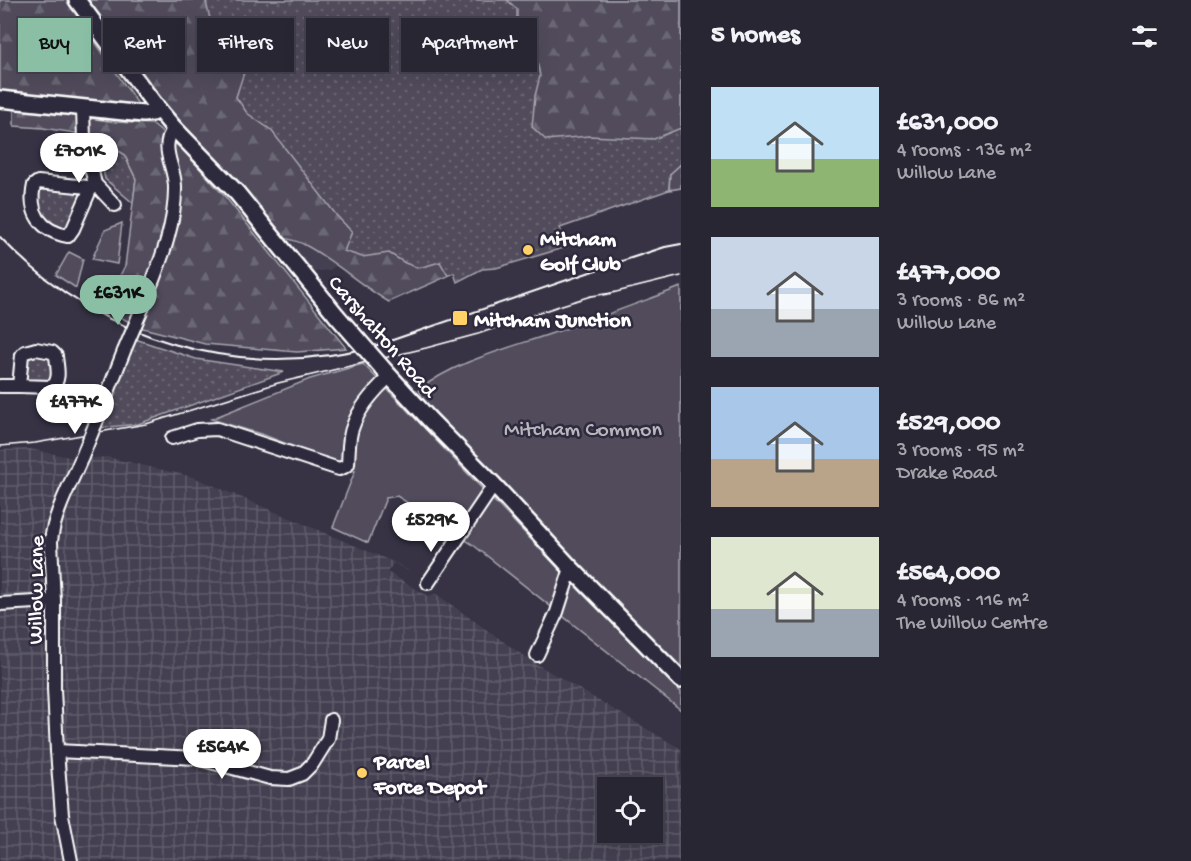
<!DOCTYPE html>
<html lang="en">
<head>
<meta charset="utf-8">
<style>
  :root { --surface:#292634; --page:#312e3c; --text:#f1f3f6; --muted:#a5a5ac; --line:#45434f; --accent:#8abfa5 }
  body { margin:0; font-family:"Gochi Hand",sans-serif; background:var(--page); color:var(--text); height:100vh; display:flex; flex-direction:column; font-size:22px; white-space:nowrap }
  * { box-sizing:border-box; margin:0 }
  p { font-size:20px; color:var(--muted) }
  .icon { flex:none; width:33px; height:33px; fill:none; stroke:currentColor; stroke-width:2; stroke-linecap:round; stroke-linejoin:round }
  .map { position:relative; flex:1; overflow:hidden }
  .details { display:flex; flex-direction:column; background:var(--surface); width:510px }
  .details>* { flex:none }
  .hud { position:absolute; left:18px; top:18px; width:570px; height:54px; display:flex; gap:12px }
  .buttons { position:absolute; left:597px; top:777px; display:grid; gap:12px }
  .buttons a { display:grid; place-items:center; width:66px; height:66px; border-radius:0px; background:var(--surface); box-shadow:0 6px 24px #0002,0 0 0 2px var(--line); font-size:30px }
  .price { position:absolute; translate:-50% -51px; padding:0 14px; border-radius:21px; background:#fff; color:#222; font-size:20px; line-height:39px; filter:drop-shadow(0 2px 3px #0008) }
  .price::after { content:''; position:absolute; left:50%; top:36px; width:18px; height:14px; margin-left:-9px; background:inherit; clip-path:polygon(0 0,100% 0,50% 100%) }
  .price.current { background:var(--accent); color:#111 }
  ul { padding:0; list-style:none }
  li { display:flex; align-items:center; gap:18px; height:150px; padding:0 30px }
  li span { display:grid; place-items:center; flex:none; width:168px; height:120px; border-radius:0px; color:#555 }
  li>.icon { margin-inline-start:auto }
  span .icon { width:72px; height:72px; fill:#fffc; stroke-width:1 }
  li b { font-size:26px }
  h2 { display:flex; justify-content:space-between; align-items:center; height:72px; padding:0 30px; font-size:26px }
  .chip { padding:0 21px; border-radius:0px; background:var(--surface); box-shadow:0 6px 24px #0002,0 0 0 2px var(--line); font-size:21px; line-height:54px }
  .chip.current { background:var(--accent); color:#111 }
  main { display:flex; flex:1; min-height:0 }
  .map>svg:first-child { display:block }
  .built { fill:#444051 }
  .industrial { fill:url(#industrial-grid); fill-rule:evenodd }
  .grass { fill:url(#grass-dots); stroke:#a8a6ae; stroke-width:1.5 }
  .forest { fill:url(#forest-firs); stroke:#a8a6ae; stroke-width:1.5 }
  .park { fill:#514c5c; stroke:#a8a6ae; stroke-width:1.5 }
  .lines { fill:none; stroke-linecap:round; stroke-linejoin:round }
  .minor-casing { stroke:#fff; stroke-width:16 }
  .major-casing { stroke:#fff; stroke-width:20 }
  .minor { stroke:#2f2a3d; stroke-width:12 }
  .major { stroke:#2f2a3d; stroke-width:15 }
  .tram { stroke:#fff; stroke-width:1.5 }
  .rail { stroke:#fff; stroke-width:2 }
  .minor-bridge-casing { stroke:#fff; stroke-width:16; stroke-linecap:butt }
  .major-bridge-casing { stroke:#fff; stroke-width:20; stroke-linecap:butt }
  .minor-bridge { stroke:#2f2a3d; stroke-width:12 }
  .major-bridge { stroke:#2f2a3d; stroke-width:15 }
  .poi-dot { fill:#ffd166; stroke:#2f2a3d; stroke-width:2 }
  .labels { text-anchor:middle; stroke-width:5; stroke-linejoin:round; paint-order:stroke }
  .poi-label { font-size:22px; font-weight:bold; fill:#fff; stroke:#2f2a3d; text-anchor:start }
  .street-label { font-size:22px; fill:#fff; stroke:#2f2a3d }
  .park-label { font-size:22px; fill:#b9b7be; stroke:#2f2a3d }
</style>
</head>
<body>
<main>
<div class="map">
<svg width="681" height="861" viewBox="0 0 681 861">
  <defs>
    <pattern id="industrial-grid" width="8" height="8" patternUnits="userSpaceOnUse" patternTransform="scale(1.5)"><rect width="8" height="8" fill="#444051"/><path d="M0 4h8M4 0v8" fill="none" stroke="#605d6b"/></pattern>
    <pattern id="grass-dots" width="8" height="8" patternUnits="userSpaceOnUse" patternTransform="scale(1.5)"><rect width="8" height="8" fill="#514c5c"/><path d="M2 2h.1M6 6h.1" fill="none" stroke="#6b6774" stroke-width="1.8" stroke-linecap="round"/></pattern>
    <pattern id="forest-firs" width="22" height="20" patternUnits="userSpaceOnUse" patternTransform="scale(1.5)"><rect width="22" height="20" fill="#514c5c"/><path d="M5 1l3.5 6h-7zM16 11l3.5 6h-7z" fill="#6b6774"/></pattern>
  </defs>
  <rect width="100%" height="100%" fill="#373345"/>
  <filter id="ink" filterUnits="userSpaceOnUse"><feTurbulence type="fractalNoise" baseFrequency=".0167" numOctaves="2"/><feDisplacementMap in="SourceGraphic" scale="12" xChannelSelector="R" yChannelSelector="G"/><feConvolveMatrix kernelMatrix="1 2 1 2 8 2 1 2 1" color-interpolation-filters="sRGB"/></filter>
  <g filter="url(#ink)">
    <path class="built" d="M280,237l25,8 32,20 -7,5 -16,2z"/>
    <path class="industrial" d="M30,449l49,10 28,-2 86,20 205,87 12,8 -16,-9 -7,9 41,24 8,-2 92,65 153,90v110l-1,2h-680v-411zM608,788h44v44h-44z"/>
    <g class="grass">
      <path d="M84,0h597v164l-11,10 -1,16 -109,38 7,19 -71,21 -14,1 -25,13 -3,-9 -64,24 -81,-57z"/>
      <path d="M95,136l29,18 12,25 -3,24 -28,-24z"/>
      <path d="M36,185l51,3 -15,41 -11,5 -17,-5 -12,-41z"/>
      <path d="M135,339l61,20 88,13 -146,52 -40,4z"/>
      <path d="M30,355h8l12,2 3,10 -2,15h-24l-2,-4 2,-20z"/>
    </g>
    <g class="forest">
      <path d="M0,0h66l72,104 1,6 -139,-18z"/>
      <path d="M87,0h121l-2,2 5,21 13,32 23,8 -11,34 11,16 24,17 66,86 15,16 -8,19 18,6 27,-4 16,10 14,5 21,-6 8,14 -59,26c-29,-17 -53,-40 -82,-56 -8,-5 -18,-7 -27,-9l-115,-125z"/>
      <path d="M507,0h174v128l-27,11 -65,-3 -43,4 -14,-13 3,-31 5,-20 -3,-15 -16,-22 -4,-20v-10z"/>
      <path d="M14,107l102,15 36,2 33,28 42,47 119,149 -49,4 -92,-8 -66,-17 -36,-19 22,-42 11,-87 -12,-25 -29,-18 -52,-8 -29,-2z"/>
      <path d="M681,164v24l-12,2 1,-16z"/>
    </g>
    <g class="park">
      <path d="M122,223l-5,41 -25,-5 13,-29z"/>
      <path d="M69,252l14,7 -7,29 -20,-13z"/>
      <path d="M681,287v382l-68,-66 -158,-170 -30,-30 -6,-13c34,-28 90,-42 131,-56 44,-14 88,-31 131,-47z"/>
      <path d="M363,364l220,230 98,98v18l-209,-166 -75,-48 -11,2 -18,45 -35,-16 22,-56 -91,-36 -53,-16 99,-40z"/>
    </g>
    <g class="lines">
      <defs>
        <g id="minor">
          <path d="M83,109l1,30 11,45 20,21"/>
          <path d="M38,182l50,5 2,3 -17,39 -5,7c-28,-5 -40,-24 -34,-51z"/>
          <path d="M141,311c15,-40 35,-81 34,-125 -1,-22 -16,-38 -1,-58"/>
          <path d="M36,349l16,3 4,4c1,11 5,24 -4,31l-33,-1 3,-31 3,-3z"/>
          <path d="M0,386h19"/>
          <path d="M95,425l29,-74"/>
          <path d="M172,438l25,-8 20,-1 122,40 5,-2 4,-3c1,-12 0,-27 5,-38 6,-18 23,-37 37,-50"/>
          <path d="M428,583l66,-98"/>
          <path d="M0,604l54,-3"/>
          <path d="M537,655l20,-43 14,-44"/>
          <path d="M57,751l139,7 74,20 19,1 13,-5 11,-11 15,-24 3,-19"/>
          <path d="M71,861l-9,-46 -5,-64 -3,-62v-88l-3,-59c2,-27 20,-59 31,-85"/>
        </g>
        <g id="major">
          <path d="M77,0l81,109 16,19 63,65 100,123"/>
          <path d="M0,99l143,15 9,-1 6,-4"/>
          <path d="M385,371l45,49 64,65 77,83 110,112"/>
        </g>
      </defs>
      <use href="#minor" class="minor-casing"/>
      <use href="#major" class="major-casing"/>
      <use href="#minor" class="minor"/>
      <use href="#major" class="major"/>
      <g class="tram">
        <path d="M604,295l77,-19"/>
        <path d="M0,446l35,-3 111,-19 132,-41 148,-35 52,-14 84,-29 29,-9 21,-3"/>
      </g>
      <path class="rail" d="M0,237c99,104 242,147 381,107l247,-85 37,-12 16,-3"/>
      <defs>
        <g id="minor-bridge">
          <path d="M124,351l17,-40"/>
          <path d="M82,457l13,-32"/>
        </g>
        <path id="major-bridge" d="M337,316l48,55"/>
      </defs>
      <use href="#minor-bridge" class="minor-bridge-casing"/>
      <use href="#major-bridge" class="major-bridge-casing"/>
      <use href="#minor-bridge" class="minor-bridge"/>
      <use href="#major-bridge" class="major-bridge"/>
    </g>
  </g>
  <g class="poi-dot">
    <circle cx="528" cy="250" r="6"/>
    <rect x="452" y="310" width="16" height="16" rx="3"/>
    <circle cx="362" cy="773" r="6"/>
  </g>
  <g class="labels">
    <g class="poi-label">
      <text x="540" y="245">Mitcham<tspan x="540" dy="25">Golf Club</tspan></text>
      <text x="474" y="326">Mitcham Junction</text>
      <text x="374" y="768">Parcel<tspan x="374" dy="25">Force Depot</tspan></text>
    </g>
    <g class="street-label">
      <text transform="translate(384 335) rotate(49)" y="8">Carshalton Road</text>
      <text transform="translate(34 590) rotate(-89)" y="8">Willow Lane</text>
    </g>
    <g class="park-label">
      <text x="583" y="435">Mitcham Common</text>
    </g>
  </g>
</svg>
<div class="buttons">
<a><svg class="icon" aria-label="locate" viewBox="0 0 24 24"><circle cx="12" cy="12" r="6"/><path d="M12 2v4M12 18v4M2 12h4M18 12h4"/></svg></a>
</div>
<b class="price" style="left:79px;top:184px">£701K</b>
<b class="price current" style="left:118px;top:326px">£631K</b>
<b class="price" style="left:75px;top:435px">£477K</b>
<b class="price" style="left:431px;top:553px">£529K</b>
<b class="price" style="left:222px;top:780px">£564K</b>
<div class="hud">
<a class="chip current">Buy</a>
<a class="chip">Rent</a>
<a class="chip">Filters</a>
<a class="chip">New</a>
<a class="chip">Apartment</a>
</div>
</div>
<section class="details">
<h2>5 homes<svg class="icon" aria-label="filters" viewBox="0 0 24 24"><path d="M4 7h16M4 17h16"/><circle cx="9" cy="7" r="2"/><circle cx="15" cy="17" r="2"/></svg></h2>
<ul>
<li><span style="background:linear-gradient(#bfe0f5 60%,#8fb573 0)"><svg class="icon" aria-label="home" viewBox="0 0 24 24"><path d="M3 11l9-7 9 7M6 9v11h12V9"/></svg></span><div><b>£631,000</b><p>4 rooms · 136 m²</p><p>Willow Lane</p></div></li>
<li><span style="background:linear-gradient(#c9d6e8 60%,#9aa5b1 0)"><svg class="icon" aria-label="home" viewBox="0 0 24 24"><path d="M3 11l9-7 9 7M6 9v11h12V9"/></svg></span><div><b>£477,000</b><p>3 rooms · 86 m²</p><p>Willow Lane</p></div></li>
<li><span style="background:linear-gradient(#a9c7e8 60%,#b9a48a 0)"><svg class="icon" aria-label="home" viewBox="0 0 24 24"><path d="M3 11l9-7 9 7M6 9v11h12V9"/></svg></span><div><b>£529,000</b><p>3 rooms · 95 m²</p><p>Drake Road</p></div></li>
<li><span style="background:linear-gradient(#dfe7d0 60%,#9aa5b1 0)"><svg class="icon" aria-label="home" viewBox="0 0 24 24"><path d="M3 11l9-7 9 7M6 9v11h12V9"/></svg></span><div><b>£564,000</b><p>4 rooms · 116 m²</p><p>The Willow Centre</p></div></li>
</ul>
</section>
</main>
</body>
</html>
